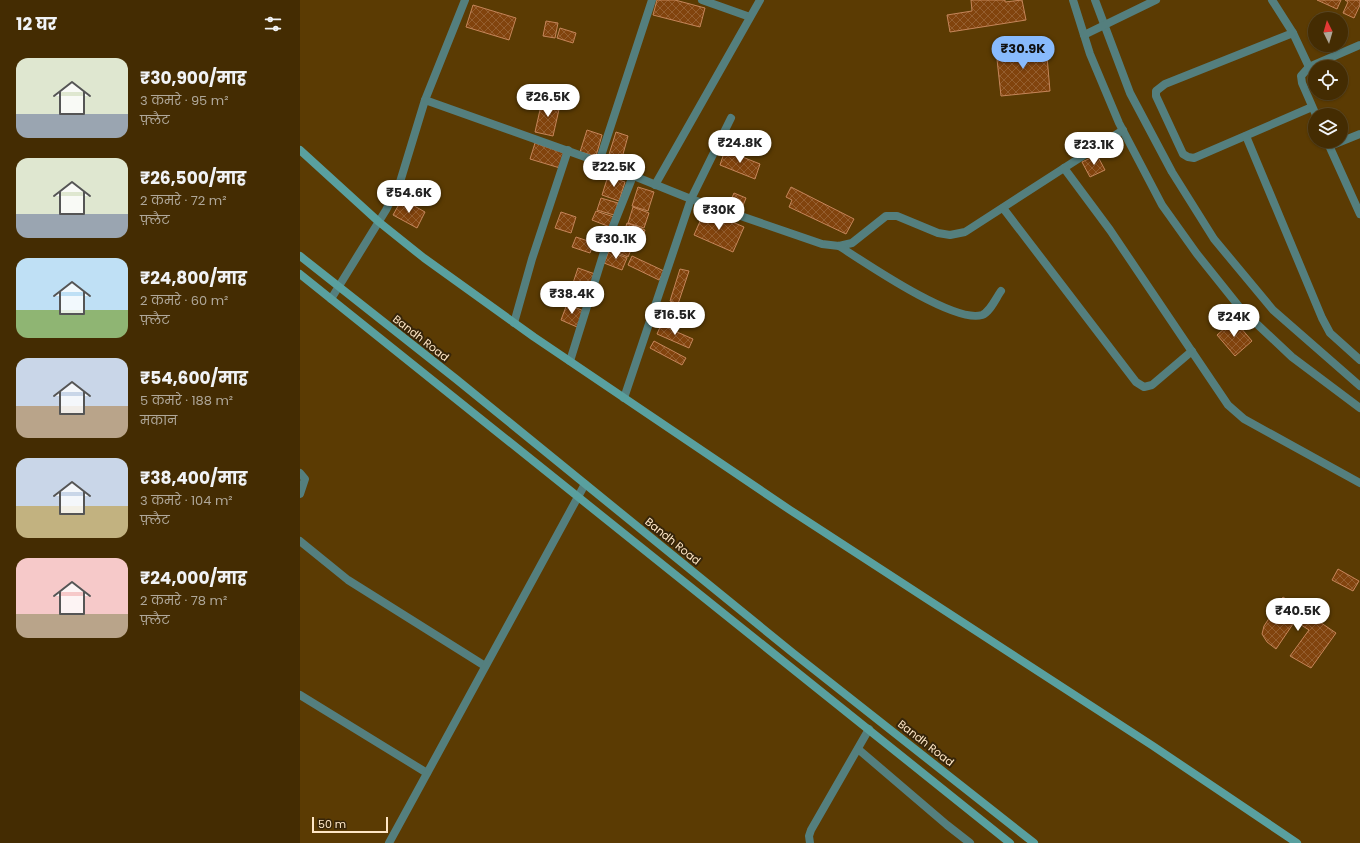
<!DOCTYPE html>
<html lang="hi">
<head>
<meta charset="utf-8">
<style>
  :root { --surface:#442c02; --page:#4e3811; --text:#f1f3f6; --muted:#afa799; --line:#5c4824; --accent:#88bafc }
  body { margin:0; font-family:Poppins,"Noto Sans Devanagari",sans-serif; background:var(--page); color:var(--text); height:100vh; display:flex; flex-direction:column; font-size:15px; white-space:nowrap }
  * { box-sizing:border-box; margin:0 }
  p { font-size:13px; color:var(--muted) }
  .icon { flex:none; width:22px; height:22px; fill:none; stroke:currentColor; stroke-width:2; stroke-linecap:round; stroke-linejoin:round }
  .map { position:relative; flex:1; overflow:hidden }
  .side { display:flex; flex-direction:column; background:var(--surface); width:300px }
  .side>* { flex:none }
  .needle { width:26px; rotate:355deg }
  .fabs { position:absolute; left:1008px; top:12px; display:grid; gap:8px }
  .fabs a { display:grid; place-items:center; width:40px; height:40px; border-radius:50%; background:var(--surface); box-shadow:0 1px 3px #0004,0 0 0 1px var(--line); font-size:20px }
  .scale { position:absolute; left:12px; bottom:10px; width:76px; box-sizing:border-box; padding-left:4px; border:2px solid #fee6c6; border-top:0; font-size:11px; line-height:14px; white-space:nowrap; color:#fee6c6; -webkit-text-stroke:3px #372509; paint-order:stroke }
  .price { position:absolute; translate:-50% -34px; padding:0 9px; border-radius:14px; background:#fff; color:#222; font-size:13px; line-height:26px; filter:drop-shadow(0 1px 2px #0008) }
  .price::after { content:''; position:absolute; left:50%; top:24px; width:12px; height:9px; margin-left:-6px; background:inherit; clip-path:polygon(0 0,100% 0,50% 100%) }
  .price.current { background:var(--accent); color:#111 }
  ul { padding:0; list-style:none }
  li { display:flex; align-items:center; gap:12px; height:100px; padding:0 16px }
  li span { display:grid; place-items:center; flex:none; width:112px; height:80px; border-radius:12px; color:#555 }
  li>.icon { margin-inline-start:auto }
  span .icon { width:48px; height:48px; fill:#fffc; stroke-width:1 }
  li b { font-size:17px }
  h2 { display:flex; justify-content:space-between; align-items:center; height:48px; padding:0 16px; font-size:17px }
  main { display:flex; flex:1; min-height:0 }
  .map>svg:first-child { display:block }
  .building { fill:url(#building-cross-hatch); stroke:#c58559 }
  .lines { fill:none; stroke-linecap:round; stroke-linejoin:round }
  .street { stroke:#547f7e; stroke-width:8 }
  .secondary { stroke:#59a09f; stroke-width:8 }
  .labels { text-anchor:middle; stroke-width:4; stroke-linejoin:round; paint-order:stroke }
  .street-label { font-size:11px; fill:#fee6c6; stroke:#372509 }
</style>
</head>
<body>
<main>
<section class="side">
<h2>12 घर<svg class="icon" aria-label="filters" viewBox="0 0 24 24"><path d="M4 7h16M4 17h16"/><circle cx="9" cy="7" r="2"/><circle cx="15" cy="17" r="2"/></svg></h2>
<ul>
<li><span style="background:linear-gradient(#dfe7d0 70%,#9aa5b1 0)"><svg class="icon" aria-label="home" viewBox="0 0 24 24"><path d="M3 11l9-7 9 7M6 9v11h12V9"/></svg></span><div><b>₹30,900/माह</b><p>3 कमरे · 95 m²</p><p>फ़्लैट</p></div></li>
<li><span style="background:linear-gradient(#dfe7d0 70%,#9aa5b1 0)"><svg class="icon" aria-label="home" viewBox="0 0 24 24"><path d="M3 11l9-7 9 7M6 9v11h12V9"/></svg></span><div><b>₹26,500/माह</b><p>2 कमरे · 72 m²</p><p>फ़्लैट</p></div></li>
<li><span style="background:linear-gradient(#bfe0f5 65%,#8fb573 0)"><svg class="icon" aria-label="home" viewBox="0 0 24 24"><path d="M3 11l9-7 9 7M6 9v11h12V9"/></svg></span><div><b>₹24,800/माह</b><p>2 कमरे · 60 m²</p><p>फ़्लैट</p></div></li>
<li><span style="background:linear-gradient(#c9d6e8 60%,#b9a48a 0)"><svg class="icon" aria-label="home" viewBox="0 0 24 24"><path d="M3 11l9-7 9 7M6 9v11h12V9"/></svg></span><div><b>₹54,600/माह</b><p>5 कमरे · 188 m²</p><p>मकान</p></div></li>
<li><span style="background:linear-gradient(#c9d6e8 60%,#c2b280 0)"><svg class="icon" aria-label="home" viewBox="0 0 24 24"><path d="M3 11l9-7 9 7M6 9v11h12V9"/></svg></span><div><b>₹38,400/माह</b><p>3 कमरे · 104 m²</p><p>फ़्लैट</p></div></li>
<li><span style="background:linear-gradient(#f6c9c9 70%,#b9a48a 0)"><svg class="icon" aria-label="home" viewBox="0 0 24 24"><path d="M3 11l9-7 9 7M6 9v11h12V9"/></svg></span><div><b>₹24,000/माह</b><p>2 कमरे · 78 m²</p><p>फ़्लैट</p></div></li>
</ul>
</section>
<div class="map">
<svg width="1060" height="843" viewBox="0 0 1060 843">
  <defs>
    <pattern id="building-cross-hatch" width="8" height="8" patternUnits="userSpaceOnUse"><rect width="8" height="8" fill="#81430d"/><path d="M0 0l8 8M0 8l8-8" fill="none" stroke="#945e2f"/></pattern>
  </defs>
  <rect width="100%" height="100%" fill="#5b3b03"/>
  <g class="building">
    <path d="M357,0h18l30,8 -5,19 -47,-12z"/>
    <path d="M671,0h34v2l17,-2 4,20 -76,12 -3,-17 25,-4z"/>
    <path d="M1017,0h24l-4,9z"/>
    <path d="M1045,0h15v5l-6,13 -11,-5 5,-11z"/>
    <path d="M173,5l43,13 -7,22 -43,-13z"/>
    <path d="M246,21l12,2 -3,15 -12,-2z"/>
    <path d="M260,28l16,5 -3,10 -16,-5z"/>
    <path d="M746,45l4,46 -49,5 -5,-46z"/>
    <path d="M242,101l18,4 -7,31 -18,-4z"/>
    <path d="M287,130l15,5 -6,21 -16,-4z"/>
    <path d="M316,132l12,4 -8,29 -13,-4z"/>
    <path d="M235,143l29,10 -4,15 -30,-9z"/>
    <path d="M425,150l35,14 -5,15 -35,-14z"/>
    <path d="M797,155l8,15 -15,7 -8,-15z"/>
    <path d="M308,176l17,6 -6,19 -17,-6z"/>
    <path d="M338,187l16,5 -6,19 -16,-5z"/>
    <path d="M491,187l63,32 -8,15 -57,-27 3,-7 -6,-3z"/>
    <path d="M434,193l12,5 -4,10 -12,-6z"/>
    <path d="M301,198l17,5 -4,12 -17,-5z"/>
    <path d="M102,199l23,13 -8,16 -24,-13z"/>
    <path d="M333,207l16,6 -5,15 -16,-5z"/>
    <path d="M405,210l39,17 -11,25 -39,-17z"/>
    <path d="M296,211l18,6 -4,10 -18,-7z"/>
    <path d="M261,212l15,5 -5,16 -16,-5z"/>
    <path d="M327,223l18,7 -3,9 -18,-7z"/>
    <path d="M319,231l17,7 -8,19 -17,-7z"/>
    <path d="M276,237l18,6 -4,10 -18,-6z"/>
    <path d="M309,251l18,7 -5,12 -18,-7z"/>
    <path d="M332,256l32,15 -5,9 -31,-15z"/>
    <path d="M278,268l17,6 -5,15 -17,-6z"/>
    <path d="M380,269l9,2 -11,33 -8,-3z"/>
    <path d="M267,304l17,7 -7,16 -16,-7z"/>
    <path d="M934,320l18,21 -17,15 -18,-21z"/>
    <path d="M361,325l32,14 -4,9 -32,-14z"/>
    <path d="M354,341l32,17 -4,7 -32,-17z"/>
    <path d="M1038,569l21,12 -6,10 -21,-11z"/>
    <path d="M983,597l53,36 -25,35 -21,-12 19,-26 -14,-9 -19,28 -9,-7 -5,-8 2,-8z"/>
  </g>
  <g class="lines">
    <g class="street">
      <path d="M402,0l48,17"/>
      <path d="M773,0l17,54 29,69 43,82 35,49 44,55 51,48 68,51"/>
      <path d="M795,0l35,93 42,79 42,67 59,71 87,76"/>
      <path d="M972,0l21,33 16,34"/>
      <path d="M993,33l-128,51 -9,7v5l27,58 5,3 6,1 118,-51"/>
      <path d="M784,35l72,-35"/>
      <path d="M125,100l40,-100"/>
      <path d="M1016,115l-14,-32 -1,-7 8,-9 51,-22"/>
      <path d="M946,136l76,182 8,15 30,27"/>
      <path d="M1027,141l33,73"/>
      <path d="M1030,146l30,-12"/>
      <path d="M299,162l92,37 131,45 17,2 13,-3 34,-27h11l41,17 12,2 15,-3 158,-102"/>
      <path d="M764,168l46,62 118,175 16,14 116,64"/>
      <path d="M355,185l105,-185"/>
      <path d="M703,208l133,174 8,5 8,-2 40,-34"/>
      <path d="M539,246c25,16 115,78 143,69 8,-3 14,-17 19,-24"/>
      <path d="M31,299l55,-89 14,-28 25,-82 174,62 53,-162"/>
      <path d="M214,323l18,-64 36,-109"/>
      <path d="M270,361l39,-125 24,-60"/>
      <path d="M324,398l67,-199 40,-81"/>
      <path d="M0,473l5,6 -5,15"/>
      <path d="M0,541l48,39 137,86"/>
      <path d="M0,695l127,78"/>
      <path d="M558,749l89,76 23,18"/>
      <path d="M89,843l196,-359"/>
      <path d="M510,843l-1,-7 2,-6 58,-101"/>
    </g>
    <g class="secondary">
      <path d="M0,150l79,72 45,36 110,79 256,173 363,236 144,97"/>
      <path d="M0,256l156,123 337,274 241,190"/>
      <path d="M0,274l710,569"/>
    </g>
  </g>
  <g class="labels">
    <g class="street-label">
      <text transform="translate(121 338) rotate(38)" y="4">Bandh Road</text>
      <text transform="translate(373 541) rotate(39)" y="4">Bandh Road</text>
      <text transform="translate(626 743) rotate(38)" y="4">Bandh Road</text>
    </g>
  </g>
</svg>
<div class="fabs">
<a><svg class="needle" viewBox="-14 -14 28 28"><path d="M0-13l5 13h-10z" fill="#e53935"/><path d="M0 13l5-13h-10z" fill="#afa799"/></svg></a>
<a><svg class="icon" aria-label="locate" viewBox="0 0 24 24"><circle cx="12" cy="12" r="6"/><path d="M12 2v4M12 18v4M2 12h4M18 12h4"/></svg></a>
<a><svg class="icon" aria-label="layers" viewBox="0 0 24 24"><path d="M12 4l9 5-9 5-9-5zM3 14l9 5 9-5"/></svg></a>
</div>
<div class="scale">50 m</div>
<b class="price current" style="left:723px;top:70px">₹30.9K</b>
<b class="price" style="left:248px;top:118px">₹26.5K</b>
<b class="price" style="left:440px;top:164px">₹24.8K</b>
<b class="price" style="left:794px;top:166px">₹23.1K</b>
<b class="price" style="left:314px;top:188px">₹22.5K</b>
<b class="price" style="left:109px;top:214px">₹54.6K</b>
<b class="price" style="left:419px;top:231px">₹30K</b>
<b class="price" style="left:316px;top:260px">₹30.1K</b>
<b class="price" style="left:272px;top:315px">₹38.4K</b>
<b class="price" style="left:375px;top:336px">₹16.5K</b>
<b class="price" style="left:934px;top:338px">₹24K</b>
<b class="price" style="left:998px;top:632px">₹40.5K</b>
</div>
</main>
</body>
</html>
